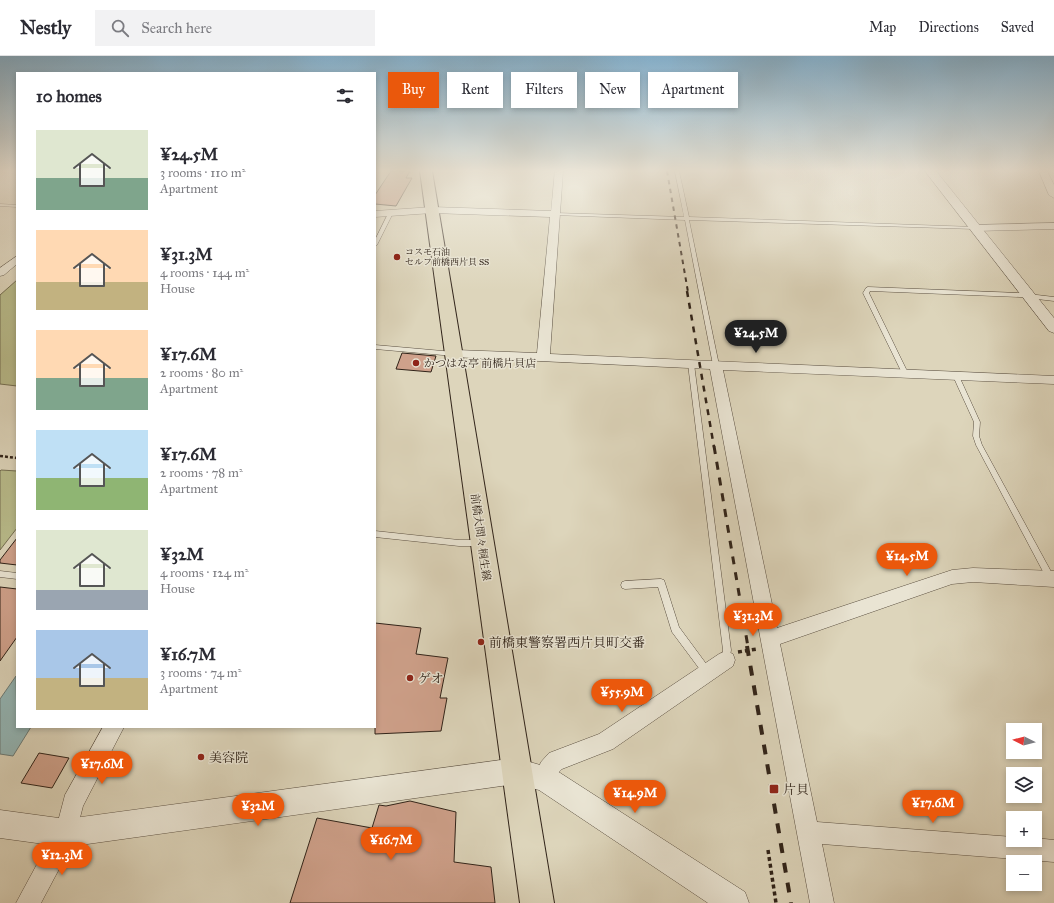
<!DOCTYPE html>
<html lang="en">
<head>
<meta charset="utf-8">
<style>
  :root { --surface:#fff; --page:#f2f2f3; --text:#2b2b33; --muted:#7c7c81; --line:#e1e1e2; --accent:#ea580c }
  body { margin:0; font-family:"IM FELL Great Primer","Noto Serif JP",serif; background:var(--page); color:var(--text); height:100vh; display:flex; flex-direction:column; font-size:15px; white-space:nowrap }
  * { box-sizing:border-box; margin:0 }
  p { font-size:13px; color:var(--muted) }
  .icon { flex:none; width:22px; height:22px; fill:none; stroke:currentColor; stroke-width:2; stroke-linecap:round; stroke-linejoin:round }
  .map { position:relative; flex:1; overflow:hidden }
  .sheet { position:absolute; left:16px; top:16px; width:360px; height:656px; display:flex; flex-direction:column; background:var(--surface); border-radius:0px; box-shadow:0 2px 6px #0003 }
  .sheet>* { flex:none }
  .banner { position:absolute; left:388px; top:16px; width:380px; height:36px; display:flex; gap:8px }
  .needle { width:26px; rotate:276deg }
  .tools { position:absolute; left:1006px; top:667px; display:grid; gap:8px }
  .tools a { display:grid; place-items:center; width:36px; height:36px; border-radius:0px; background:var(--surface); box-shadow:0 2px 6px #0003; font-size:20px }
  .price { position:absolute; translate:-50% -34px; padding:0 9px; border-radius:14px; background:var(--accent); color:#fff; font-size:13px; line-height:26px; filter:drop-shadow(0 1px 2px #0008) }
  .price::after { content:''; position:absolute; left:50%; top:24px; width:12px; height:9px; margin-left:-6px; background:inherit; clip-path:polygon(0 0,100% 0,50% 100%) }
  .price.active { background:#222; color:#fff }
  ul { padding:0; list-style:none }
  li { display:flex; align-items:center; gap:12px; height:100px; padding:0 20px }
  li span { display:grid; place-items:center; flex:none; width:112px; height:80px; border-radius:0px; color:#555 }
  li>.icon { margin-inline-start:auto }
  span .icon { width:48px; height:48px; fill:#fffc; stroke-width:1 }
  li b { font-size:17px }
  h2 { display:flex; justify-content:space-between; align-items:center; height:48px; padding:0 20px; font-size:17px }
  .tag { padding:0 14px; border-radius:0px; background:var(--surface); box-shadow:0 2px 6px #0003; font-size:14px; line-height:36px }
  .tag.active { background:var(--accent); color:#fff }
  header { display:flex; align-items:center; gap:24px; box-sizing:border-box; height:56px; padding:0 20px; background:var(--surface); border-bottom:1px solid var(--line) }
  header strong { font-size:19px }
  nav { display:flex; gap:22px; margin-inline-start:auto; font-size:14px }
  .search { width:280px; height:36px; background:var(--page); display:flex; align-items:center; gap:10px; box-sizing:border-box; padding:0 14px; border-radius:0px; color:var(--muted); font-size:15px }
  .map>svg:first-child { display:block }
  .green { fill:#b8bb8b; stroke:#746f52 }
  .water { fill:#94b7b7; stroke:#6c7c78 }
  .building { fill:#cfa18b; stroke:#302319 }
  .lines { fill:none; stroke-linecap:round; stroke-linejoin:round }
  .service-casing { stroke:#5b5042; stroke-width:1 }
  .minor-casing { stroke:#5b5042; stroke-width:1 }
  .tertiary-casing { stroke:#5b5042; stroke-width:1 }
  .primary-casing { stroke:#302319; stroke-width:2 }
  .path-far1 { stroke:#302319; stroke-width:2.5; stroke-dasharray:3 2; stroke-linecap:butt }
  .path { stroke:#302319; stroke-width:3.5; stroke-dasharray:4 3; stroke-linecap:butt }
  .service { fill:#e9e4d3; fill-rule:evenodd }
  .minor { fill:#e9e4d3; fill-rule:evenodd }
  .tertiary { fill:#e9e4d3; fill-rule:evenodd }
  .primary { fill:#ddd5bb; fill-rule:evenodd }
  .rail-far3 { stroke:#302319; stroke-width:2; stroke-dasharray:4.5 4.5; stroke-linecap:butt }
  .rail-far2 { stroke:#302319; stroke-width:2.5; stroke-dasharray:6 6; stroke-linecap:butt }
  .rail-far1 { stroke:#302319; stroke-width:3; stroke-dasharray:8 8; stroke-linecap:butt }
  .rail { stroke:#302319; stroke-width:4; stroke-dasharray:10 10; stroke-linecap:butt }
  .poi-dot { fill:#8f2418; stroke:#e9e4d3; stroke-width:1.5 }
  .labels { text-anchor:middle; stroke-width:3; stroke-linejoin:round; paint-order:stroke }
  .far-poi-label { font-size:9px; fill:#302319; stroke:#e9e4d3; text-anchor:start }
  .poi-label { font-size:11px; fill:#302319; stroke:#e9e4d3; text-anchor:start }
  .street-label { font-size:11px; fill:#302319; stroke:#e9e4d3 }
  .near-poi-label { font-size:13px; fill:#302319; stroke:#e9e4d3; text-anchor:start }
</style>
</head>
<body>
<header>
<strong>Nestly</strong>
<div class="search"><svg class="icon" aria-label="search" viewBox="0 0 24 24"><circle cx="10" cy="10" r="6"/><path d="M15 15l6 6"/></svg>Search here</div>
<nav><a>Map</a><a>Directions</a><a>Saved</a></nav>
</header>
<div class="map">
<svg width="1054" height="847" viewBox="0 0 1054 847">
  <rect width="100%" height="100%" fill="#ddd5bb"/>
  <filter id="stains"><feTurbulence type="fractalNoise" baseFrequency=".005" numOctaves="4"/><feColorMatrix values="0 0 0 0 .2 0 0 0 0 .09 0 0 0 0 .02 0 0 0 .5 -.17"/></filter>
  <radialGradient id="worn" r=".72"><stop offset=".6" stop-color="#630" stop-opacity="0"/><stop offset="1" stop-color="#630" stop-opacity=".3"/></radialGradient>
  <g class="green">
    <path d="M17,224v106l-17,-2v-89z"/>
    <path d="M1,414l16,1v57l-17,22v-79z"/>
  </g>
  <path class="water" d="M16,620l1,51h14l-18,29 -13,-2v-55z"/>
  <g class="building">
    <path d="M391,115h19l-4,7h6l-16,28 -21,-2v-9z"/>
    <path d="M402,297l34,3 -5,16 -35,-3z"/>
    <path d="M17,482v27l-17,-2v-3z"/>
    <path d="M0,531l17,2v48l-17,24z"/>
    <path d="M375,567l46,5 -5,26 32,4 -8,40h7l-6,33 -66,3z"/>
    <path d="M39,697l30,5 -17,30 -31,-5z"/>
    <path d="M410,745l46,11 -2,50 37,5 4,36h-205l27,-85 55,10 7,-23 7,1z"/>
  </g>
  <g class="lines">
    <defs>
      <g id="service">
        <path d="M675,115h4l10,46 286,10 2,1 -2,1 -286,-9 30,145 -3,2 -3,-2 -28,-145 -130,-5 -2,-1 2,-1 129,4z"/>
        <path d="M0,148l17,1v2l-17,-1z"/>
        <path d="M389,156l4,1 -16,32 -2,1v-6z"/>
        <path d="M868,231l152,6 34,4v4l-34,-4 -150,-6 -1,2 39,80 -3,2 -3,-2 -39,-80 3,-5z"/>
        <path d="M375,289l79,7 3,2 -3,2 -79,-7z"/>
        <path d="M691,306l3,2 37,286 -2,12 -3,1 -3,-1 -1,-3 1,-9 -35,-286z"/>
        <path d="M956,318l3,2 21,46 -1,14 3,9 72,132v4l-3,2 -3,-2 -72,-136 -3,-9 1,-14 -21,-46z"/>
        <path d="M375,475l84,9h21l3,1 1,2 -1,2 -3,1h-21l-84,-9z"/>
        <path d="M0,515l17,2v6l-17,-2z"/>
        <path d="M661,523l3,1 1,3 14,44 31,42 1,3 -1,3 -3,1 -3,-1 -32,-43 -14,-45 -33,2 -3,-1 -1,-3 1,-3 3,-1z"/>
      </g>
      <g id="minor">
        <path d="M555,115h8l-13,183 504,22v8l-331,-14 54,258 175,-58 21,-2 81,3v16l-81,-5 -21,2 -172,60 37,178 196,15v3h22v-2l19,2v22l-232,-18 12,59h-24l-100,-534 -258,-12 -2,-3 6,-4 81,3 13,-136 -118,-4 -57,4v-6l57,-4 119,4z"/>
        <path d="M1039,115h8l7,14v13l-5,-3z"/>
        <path d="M1054,167v6l-79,2 -5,-3 5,-3z"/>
        <path d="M17,200v8l-13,11 -4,1v-8z"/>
        <path d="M726,595l7,3 2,6 -2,6 -120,83 -51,20 -6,6 -4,10 -7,4 -7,-4 -4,-7 7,-16 8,-9 50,-19 120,-80z"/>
        <path d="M103,671h21l-41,79 -9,35 -33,62h-25l40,-74 9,-34z"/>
      </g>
      <g id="tertiary">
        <path d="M925,115h11l118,147v15l-5,-2z"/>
        <path d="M516,702l38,11 191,123 4,11h-41l-169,-113 -23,-6 -450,63 -66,-9v-28l66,9z"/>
      </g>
      <path id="primary" d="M420,115h12l122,732h-34z"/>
    </defs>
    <use href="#service" class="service-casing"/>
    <use href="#minor" class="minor-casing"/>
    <use href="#tertiary" class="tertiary-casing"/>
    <use href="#primary" class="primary-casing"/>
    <path class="path-far1" d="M0,400l17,2"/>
    <g class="path">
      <path d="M738,596l19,-3"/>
      <path d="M768,794l8,53"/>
    </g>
    <use href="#service" class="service"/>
    <use href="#minor" class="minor"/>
    <use href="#tertiary" class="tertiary"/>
    <use href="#primary" class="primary"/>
    <path class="rail-far3" d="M667,115l21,121"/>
    <path class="rail-far2" d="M687,235l27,156"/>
    <path class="rail-far1" d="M714,390l34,201"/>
    <path class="rail" d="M747,590l44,257"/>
  </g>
  <linearGradient id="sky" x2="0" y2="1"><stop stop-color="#86b5d4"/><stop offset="0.49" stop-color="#f0ece0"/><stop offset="1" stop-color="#f0ece0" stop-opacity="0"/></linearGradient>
  <rect width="1054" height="234" fill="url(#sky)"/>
  <g class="poi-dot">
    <circle cx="397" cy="201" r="4"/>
    <circle cx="416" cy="307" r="4"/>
    <circle cx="481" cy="586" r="4"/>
    <circle cx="410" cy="622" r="4"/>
    <circle cx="201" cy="701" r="4"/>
    <rect x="769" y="728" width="10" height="10" rx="2"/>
  </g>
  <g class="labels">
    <g class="far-poi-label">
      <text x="405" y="199">コスモ石油<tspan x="405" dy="10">セルフ前橋西片貝 SS</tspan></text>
    </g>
    <g class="poi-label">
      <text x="424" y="311">かつはな亭 前橋片貝店</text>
    </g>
    <g class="street-label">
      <text transform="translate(481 481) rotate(82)" y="4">前橋大間々桐生線</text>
    </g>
    <g class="near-poi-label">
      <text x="489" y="591">前橋東警察署西片貝町交番</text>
      <text x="418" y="627">ゲオ</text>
      <text x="209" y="706">美容院</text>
      <text x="783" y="738">片貝</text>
    </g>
  </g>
  <rect width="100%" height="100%" filter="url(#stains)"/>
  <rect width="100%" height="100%" fill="url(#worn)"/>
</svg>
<div class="tools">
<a><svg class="needle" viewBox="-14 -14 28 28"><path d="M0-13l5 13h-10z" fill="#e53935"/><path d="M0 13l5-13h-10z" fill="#7c7c81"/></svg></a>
<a><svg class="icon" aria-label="layers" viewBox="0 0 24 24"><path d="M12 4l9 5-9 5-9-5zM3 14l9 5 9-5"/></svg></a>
<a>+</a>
<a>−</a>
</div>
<b class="price active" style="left:756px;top:298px">¥24.5M</b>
<b class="price" style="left:907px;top:521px">¥14.5M</b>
<b class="price" style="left:753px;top:581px">¥31.3M</b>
<b class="price" style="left:622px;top:657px">¥55.9M</b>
<b class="price" style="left:102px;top:729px">¥17.6M</b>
<b class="price" style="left:635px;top:758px">¥14.9M</b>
<b class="price" style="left:933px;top:768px">¥17.6M</b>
<b class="price" style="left:258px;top:771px">¥32M</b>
<b class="price" style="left:391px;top:805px">¥16.7M</b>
<b class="price" style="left:62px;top:820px">¥12.3M</b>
<div class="banner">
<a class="tag active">Buy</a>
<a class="tag">Rent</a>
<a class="tag">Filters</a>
<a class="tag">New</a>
<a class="tag">Apartment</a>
</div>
<section class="sheet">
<h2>10 homes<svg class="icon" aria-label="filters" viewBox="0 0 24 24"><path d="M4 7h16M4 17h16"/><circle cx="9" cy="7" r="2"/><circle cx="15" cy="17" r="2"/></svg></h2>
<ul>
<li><span style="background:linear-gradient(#dfe7d0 60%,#7fa58c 0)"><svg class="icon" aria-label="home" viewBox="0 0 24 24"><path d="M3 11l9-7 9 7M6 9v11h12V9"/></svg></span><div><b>¥24.5M</b><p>3 rooms · 110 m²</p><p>Apartment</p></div></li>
<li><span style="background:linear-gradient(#ffd9b3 65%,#c2b280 0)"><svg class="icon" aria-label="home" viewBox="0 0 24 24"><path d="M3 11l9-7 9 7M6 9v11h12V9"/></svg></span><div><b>¥31.3M</b><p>4 rooms · 144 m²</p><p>House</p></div></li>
<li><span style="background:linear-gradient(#ffd9b3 60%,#7fa58c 0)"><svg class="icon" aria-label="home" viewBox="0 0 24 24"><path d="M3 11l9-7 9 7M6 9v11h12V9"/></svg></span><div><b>¥17.6M</b><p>2 rooms · 80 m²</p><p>Apartment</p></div></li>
<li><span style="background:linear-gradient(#bfe0f5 60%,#8fb573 0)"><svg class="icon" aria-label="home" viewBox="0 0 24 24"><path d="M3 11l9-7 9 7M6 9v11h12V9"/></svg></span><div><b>¥17.6M</b><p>2 rooms · 78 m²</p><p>Apartment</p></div></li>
<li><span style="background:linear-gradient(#dfe7d0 75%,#9aa5b1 0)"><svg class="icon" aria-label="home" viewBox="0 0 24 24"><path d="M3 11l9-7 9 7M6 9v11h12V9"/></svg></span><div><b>¥32M</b><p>4 rooms · 124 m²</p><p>House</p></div></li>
<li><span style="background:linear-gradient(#a9c7e8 60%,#c2b280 0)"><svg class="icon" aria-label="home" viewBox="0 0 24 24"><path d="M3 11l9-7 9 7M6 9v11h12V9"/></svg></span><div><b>¥16.7M</b><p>3 rooms · 74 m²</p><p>Apartment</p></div></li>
</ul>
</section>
</div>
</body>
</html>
